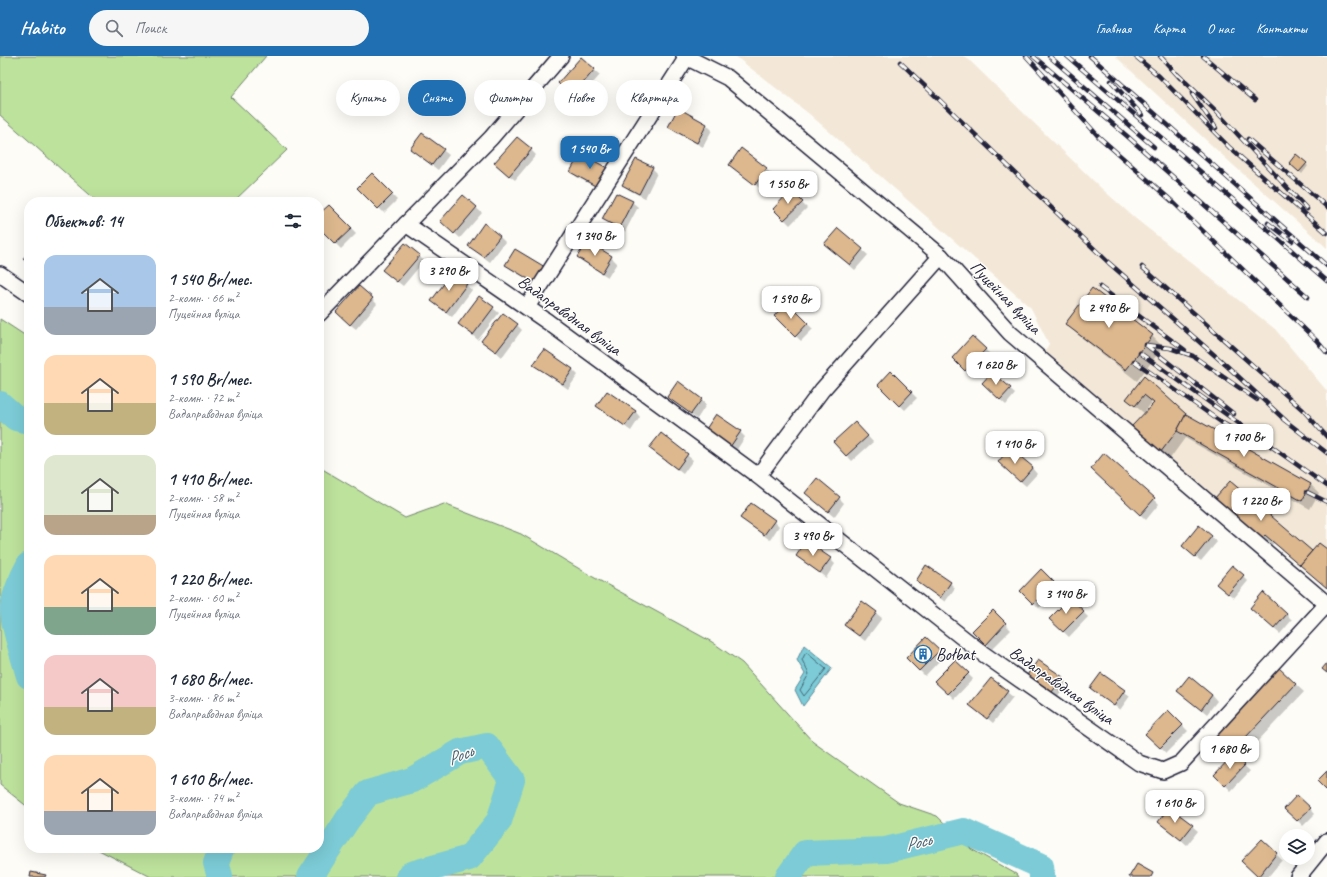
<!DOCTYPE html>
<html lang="ru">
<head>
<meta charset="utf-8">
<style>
  :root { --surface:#fff; --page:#f6f6f7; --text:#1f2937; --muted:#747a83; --accent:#1f6fb2 }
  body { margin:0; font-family:Caveat,sans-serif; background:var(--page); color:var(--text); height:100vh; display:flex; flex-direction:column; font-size:15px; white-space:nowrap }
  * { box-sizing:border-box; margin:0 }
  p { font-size:13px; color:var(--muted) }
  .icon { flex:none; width:22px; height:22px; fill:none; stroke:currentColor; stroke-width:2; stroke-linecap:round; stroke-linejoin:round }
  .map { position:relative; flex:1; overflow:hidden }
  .side { position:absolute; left:24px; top:141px; width:300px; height:656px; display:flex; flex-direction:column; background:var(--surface); border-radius:16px; box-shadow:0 4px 16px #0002 }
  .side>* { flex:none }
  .banner { position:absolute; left:336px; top:24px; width:380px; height:36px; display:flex; gap:8px }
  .fabs { position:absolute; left:1279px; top:773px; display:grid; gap:8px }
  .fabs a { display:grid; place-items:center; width:36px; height:36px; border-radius:50%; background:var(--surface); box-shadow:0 4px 16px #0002; font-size:20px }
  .price { position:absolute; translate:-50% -34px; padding:0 9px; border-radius:8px; background:#fff; color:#222; font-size:13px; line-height:26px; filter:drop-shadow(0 1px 2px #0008) }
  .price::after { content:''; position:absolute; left:50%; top:24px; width:12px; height:9px; margin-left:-6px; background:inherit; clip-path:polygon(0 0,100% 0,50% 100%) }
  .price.on { background:var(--accent); color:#fff }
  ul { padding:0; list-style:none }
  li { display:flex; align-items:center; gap:12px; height:100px; padding:0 20px }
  li span { display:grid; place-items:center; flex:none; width:112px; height:80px; border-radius:12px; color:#555 }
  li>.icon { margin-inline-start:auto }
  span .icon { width:48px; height:48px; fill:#fffc; stroke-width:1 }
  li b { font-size:17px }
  h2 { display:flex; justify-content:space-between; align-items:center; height:48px; padding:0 20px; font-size:17px }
  .chip { padding:0 14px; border-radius:18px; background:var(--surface); box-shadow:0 4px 16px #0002; font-size:14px; line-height:36px }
  .chip.on { background:var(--accent); color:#fff }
  header { display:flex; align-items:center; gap:24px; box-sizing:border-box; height:56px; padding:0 20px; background:var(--accent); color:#fff }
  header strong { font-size:19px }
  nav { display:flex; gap:22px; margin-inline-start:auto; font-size:14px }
  .search { width:280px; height:36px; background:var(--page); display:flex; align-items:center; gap:10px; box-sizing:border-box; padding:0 14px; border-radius:22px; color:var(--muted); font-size:15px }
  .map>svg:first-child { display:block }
  .built { fill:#f3e8d8 }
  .green { fill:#bde29c; stroke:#70826c }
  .water { fill:#7bcbd6; stroke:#578798 }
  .shadow { fill:#0003; fill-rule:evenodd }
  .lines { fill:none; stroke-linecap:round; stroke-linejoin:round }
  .shore { stroke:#466679; stroke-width:1 }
  .river { stroke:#7bcbd6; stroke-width:26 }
  .building { fill:#ddb88e; stroke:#22223b }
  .minor-casing { stroke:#22223b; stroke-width:18 }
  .minor { stroke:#fdfcf7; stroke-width:15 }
  .rail-casing { stroke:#22223b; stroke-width:4.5 }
  .rail { stroke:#fdfcf7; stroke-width:3; stroke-dasharray:9; stroke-linecap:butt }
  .labels { text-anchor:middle; stroke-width:3; stroke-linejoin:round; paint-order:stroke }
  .street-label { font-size:17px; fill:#22223b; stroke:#fdfcf7 }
  .poi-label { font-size:17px; fill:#22223b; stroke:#fdfcf7; text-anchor:start }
  .water-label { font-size:18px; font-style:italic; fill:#415d71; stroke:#fdfcf7 }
</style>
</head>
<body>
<header>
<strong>Habito</strong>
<div class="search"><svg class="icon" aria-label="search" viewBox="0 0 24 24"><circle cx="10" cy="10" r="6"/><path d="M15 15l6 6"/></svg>Поиск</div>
<nav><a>Главная</a><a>Карта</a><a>О нас</a><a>Контакты</a></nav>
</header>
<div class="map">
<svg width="1327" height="821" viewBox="0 0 1327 821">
  <rect width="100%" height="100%" fill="#fdfcf7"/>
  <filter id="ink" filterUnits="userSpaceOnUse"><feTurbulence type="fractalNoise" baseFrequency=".025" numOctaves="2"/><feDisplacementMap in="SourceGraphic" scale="8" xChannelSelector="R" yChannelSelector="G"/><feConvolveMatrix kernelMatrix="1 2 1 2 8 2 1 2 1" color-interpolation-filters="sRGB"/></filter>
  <g filter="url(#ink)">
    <g class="built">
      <path d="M735,0h228l4,2 134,130 35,31 139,110 52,62v197l-62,-53 -5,5 -217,-186 6,-10 -18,-36 -223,-195z"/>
      <path d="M1115,0h212v192l-94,-83z"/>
    </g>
    <g class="green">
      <path d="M0,0h266l-35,41 56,53 -54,52h-135l-98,-87z"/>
      <path d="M0,263l29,19v470l-29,-23z"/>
      <path d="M319,411l86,51 39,-14 77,30 72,43 119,65 30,21 71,79 86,61 38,13 34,33 45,25 2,3h-867l-56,-29h224z"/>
    </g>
    <path class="water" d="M804,589l28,23 -29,38 -8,-16 10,-16 -8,-14z"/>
    <g class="shadow">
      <path d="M581,2l19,17 -22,25 -13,-11z"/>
      <path d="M679,53l28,16 5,5 -9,17 -28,-15 -5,-5z"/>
      <path d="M422,78l27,21 -11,15 -27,-21z"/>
      <path d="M741,93l31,25 -11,15 -31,-24z"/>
      <path d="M531,94l5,5 -21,25 -14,-11z"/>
      <path d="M1296,99l12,11 -6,8 -12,-11z"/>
      <path d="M652,112l5,5 -12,25 -16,-8 -6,-5z"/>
      <path d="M608,114l-3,22 -28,-15 -6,-5z"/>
      <path d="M372,119l25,25 -13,13 -25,-25z"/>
      <path d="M791,136l16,16 -17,17 -16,-16z"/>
      <path d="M463,140l19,17 -22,25 -13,-12z"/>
      <path d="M632,146l6,5 -13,25 -16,-8 -5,-5z"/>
      <path d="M329,150l27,28 -15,15 -22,-22v-11z"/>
      <path d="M838,173l30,26 -13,15 -24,-21z"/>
      <path d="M499,180l6,6 -15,20 -21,-16z"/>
      <path d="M515,194l26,37 -29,-17 -6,-5z"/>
      <path d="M419,200l5,5 -21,25 -14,-11z"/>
      <path d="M578,201h33l6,6 -9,14 -25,-15z"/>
      <path d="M452,218l20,16 -20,27 -20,-16z"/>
      <path d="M479,241l20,16 -21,27 -19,-16z"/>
      <path d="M372,243l5,5 -21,25 -14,-11z"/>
      <path d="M787,248l26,25 -12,12 -26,-25z"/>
      <path d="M1066,267l86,13 11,11 -26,34 -60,-47z"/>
      <path d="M517,269l5,5 -20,27 -19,-16z"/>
      <path d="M972,281l19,18 -20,20 -18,-18z"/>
      <path d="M534,309l38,4 6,6 -10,14z"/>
      <path d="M891,317l26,25 -12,12 -26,-25z"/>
      <path d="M992,317l23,21 -9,11 -18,-16z"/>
      <path d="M1144,321l42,38 125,70 8,8 -9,16 -125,-71 -16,22 -28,-25 4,-21 -18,-15zM1152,346l2,2 -9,10 -1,-1z"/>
      <path d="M668,341l33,2 5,6 -9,14z"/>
      <path d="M597,350l38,5 5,6 -9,14z"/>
      <path d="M861,373l12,13 -21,19 -17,-18z"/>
      <path d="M740,376l5,5 -9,14 -24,-16z"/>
      <path d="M661,378l32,26 -10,14 -27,-21z"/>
      <path d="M1004,412h28l5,6 -11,12z"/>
      <path d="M1093,413l61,30 5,5 -13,16z"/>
      <path d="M1230,427l82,69 15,-1v37l-53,-45 -6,5 -45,-40z"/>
      <path d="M806,437l33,5 5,5 -10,14z"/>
      <path d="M741,462l33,3 5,5 -9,14z"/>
      <path d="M1211,481l6,5 -16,19 -13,-10z"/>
      <path d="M797,500l33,3 5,5 -9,14z"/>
      <path d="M1041,515l18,17 -20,20 -18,-17z"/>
      <path d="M1243,520l5,5 -14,17 -11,-9z"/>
      <path d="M917,524l33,3 5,5 -10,14z"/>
      <path d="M1070,543l18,18 -19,20 -19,-18z"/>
      <path d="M862,546l20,16 -17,23 -14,-11z"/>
      <path d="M993,556l18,18 -19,19 -18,-18z"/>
      <path d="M1256,557l30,1 6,6 -12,14z"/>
      <path d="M926,582l18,18 -19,20 -18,-18z"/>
      <path d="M955,605l18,18 -19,20 -18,-18z"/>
      <path d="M1278,612l26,24 -65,69 11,10 -19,20 -15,-16 16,-17 -21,-19z"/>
      <path d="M1101,618l29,22 -10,14 -29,-22z"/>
      <path d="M1029,619l33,3 5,5 -10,14z"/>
      <path d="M991,623l22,18 -20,26 -22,-18z"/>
      <path d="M1179,635l33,4 5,6 -10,13z"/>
      <path d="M1168,655l20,20 -22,22 -20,-19z"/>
      <path d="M1298,740l17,18 -12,12 -17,-17z"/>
      <path d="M1170,752l28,23 -11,14 -22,-18z"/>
      <path d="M1262,784l20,20 -14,17h-8l-12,-11z"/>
    </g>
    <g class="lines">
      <path class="shore" d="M807,597l19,16 -22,27 -4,-6 9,-16 -7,-14 3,-6z"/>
      <g class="river">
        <path d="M0,348l16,14 13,3"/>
        <path d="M29,509c-7,13 -13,26 -16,41 -2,13 12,55 16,70"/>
        <path d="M220,821l-4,-14 6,-15"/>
        <path d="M310,821l38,-58 20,-26 44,-13 48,-28 27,-6 25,34 -13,41 -30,37 -58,16 -2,3"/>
        <path d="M788,821l17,-24 81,-3 78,-19 77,35 1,11"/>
      </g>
    </g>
    <g class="building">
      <path d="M581,1l14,12 -23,27 -14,-13z"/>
      <path d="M678,52l29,16 -10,19 -29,-16z"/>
      <path d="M422,77l22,16 -12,16 -22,-16z"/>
      <path d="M517,81l15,12 -23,27 -15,-13z"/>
      <path d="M741,92l26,20 -12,17 -26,-20z"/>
      <path d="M580,97l29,16 -10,19 -29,-16z"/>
      <path d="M1296,98l11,9 -8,9 -10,-9z"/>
      <path d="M636,103l17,8 -14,27 -17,-9z"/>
      <path d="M372,117l21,21 -15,15 -21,-21z"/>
      <path d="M791,134l12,12 -19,18 -11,-11z"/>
      <path d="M616,137l17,8 -14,27 -17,-9z"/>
      <path d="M463,139l14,12 -23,27 -14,-13z"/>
      <path d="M329,149l23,23 -17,16 -16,-16v-14z"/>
      <path d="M484,167l16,13 -16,21 -16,-11z"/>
      <path d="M838,172l25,21 -13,16 -26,-21z"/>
      <path d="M587,185l25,15 -10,17 -25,-16z"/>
      <path d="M405,187l15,12 -23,27 -15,-12z"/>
      <path d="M515,193l30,18 -10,16 -30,-18z"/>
      <path d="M29,195v13l-6,-5z"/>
      <path d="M452,217l15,11 -21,28 -15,-11z"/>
      <path d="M359,230l14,12 -23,27 -14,-13z"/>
      <path d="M1092,232l61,47 -27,35 -61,-46z"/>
      <path d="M479,240l15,11 -21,28 -15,-11z"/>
      <path d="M787,246l21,21 -13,14 -21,-21z"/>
      <path d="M503,257l15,11 -22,28 -15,-11z"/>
      <path d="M972,280l14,13 -21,22 -13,-13z"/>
      <path d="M544,293l29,20 -10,15 -30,-19z"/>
      <path d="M891,315l21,21 -13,14 -21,-21z"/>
      <path d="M992,316l19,16 -11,12 -18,-17z"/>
      <path d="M1144,320l42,38 -9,17 -17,22 -29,-26 23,-24 -10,-8 -9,11 -9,-7z"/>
      <path d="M678,325l24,18 -11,15 -24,-17z"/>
      <path d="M607,335l29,20 -11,15 -29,-20z"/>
      <path d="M716,358l25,17 -11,16 -24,-18z"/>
      <path d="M1186,358l125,70 -9,17 -125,-70z"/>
      <path d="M855,366l13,14 -22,20 -13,-14z"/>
      <path d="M661,377l27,21 -11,15 -28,-21z"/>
      <path d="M1010,392l23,19 -13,15 -22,-20z"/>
      <path d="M1104,397l51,45 -15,17 -49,-46z"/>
      <path d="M817,422l23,19 -12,15 -23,-19z"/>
      <path d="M1230,425l82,70 -12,14 -35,-30 -5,5 -46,-41z"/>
      <path d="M751,447l24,17 -11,15 -24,-17z"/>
      <path d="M1199,469l13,11 -17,21 -13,-11z"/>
      <path d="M806,485l25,17 -11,15 -24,-17z"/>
      <path d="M1319,487l8,6v39l-27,-23z"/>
      <path d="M926,509l25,17 -11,16 -24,-17z"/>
      <path d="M1232,509l12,10 -16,19 -12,-10z"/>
      <path d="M1041,513l13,13 -21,22 -13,-13z"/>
      <path d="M1263,536l24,22 -13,15 -24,-21z"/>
      <path d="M1070,542l14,13 -21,21 -14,-13z"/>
      <path d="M862,545l15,11 -18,24 -15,-11z"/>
      <path d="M993,554l13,13 -20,22 -14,-14z"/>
      <path d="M926,581l14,13 -21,21 -13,-13z"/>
      <path d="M955,604l14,13 -21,21 -14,-13z"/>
      <path d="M1038,604l25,17 -11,15 -25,-17z"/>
      <path d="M1327,607v10l-5,-4z"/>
      <path d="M1278,611l18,17 -68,72 -18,-17z"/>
      <path d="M1101,617l24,17 -11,16 -24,-18z"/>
      <path d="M1189,620l23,19 -11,15 -24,-19z"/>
      <path d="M991,622l17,13 -21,28 -18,-14z"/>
      <path d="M1168,654l15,15 -23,23 -15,-14z"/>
      <path d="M1234,698l11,11 -20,21 -11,-11z"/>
      <path d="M1327,715v20l-10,-10z"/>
      <path d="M1297,739l14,13 -14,13 -13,-12z"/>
      <path d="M1169,751l24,18 -12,15 -23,-18z"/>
      <path d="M1262,783l15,14 -19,24 -17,-16z"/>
      <path d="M1137,808l16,9 -2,4h-22z"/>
      <path d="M31,816l15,3 -1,2h-15z"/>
    </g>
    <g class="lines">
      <defs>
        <g id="minor">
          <path d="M561,0l-70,82 -85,86 142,98 210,154 64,-86 119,-134"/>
          <path d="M684,0l44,22 213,178 69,77 317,271"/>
          <path d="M0,218l29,20"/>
          <path d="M527,251l160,-250"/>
          <path d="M319,258l87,-90"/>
          <path d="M758,420l224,177 157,110 24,8 18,-8 146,-159"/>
          <path d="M1298,821l29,-36"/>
        </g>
      </defs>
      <use href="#minor" class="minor-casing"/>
      <use href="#minor" class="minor"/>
      <defs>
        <g id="rail">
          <path d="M1026,0l73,81 75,66 143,138 10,12"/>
          <path d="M1033,0l94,80 181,161"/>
          <path d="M1049,0l105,91"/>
          <path d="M1067,0l260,225"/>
          <path d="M1090,0l237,210"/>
          <path d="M1135,0l24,20 71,72 97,85"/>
          <path d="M1160,0l20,22"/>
          <path d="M1203,0l52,44"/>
          <path d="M900,6l209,201 118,103 59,55"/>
          <path d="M1177,18l39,37 91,98"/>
          <path d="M1111,25l31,34"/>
          <path d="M1192,38l24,34"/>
          <path d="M1248,83l79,68"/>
          <path d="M1268,167l24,18"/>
          <path d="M1142,211l161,143 24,27"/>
          <path d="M1100,231l85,63"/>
          <path d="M1146,289l24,3 23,8 64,44"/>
          <path d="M1146,289l88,69"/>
          <path d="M1140,297l187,133"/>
          <path d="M1134,305l87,61 34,20"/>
          <path d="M1283,363l44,34"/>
          <path d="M1307,436l20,10"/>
        </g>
      </defs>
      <use href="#rail" class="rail-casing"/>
      <use href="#rail" class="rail"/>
    </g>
  </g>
  <defs>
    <symbol id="building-ring" viewBox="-11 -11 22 22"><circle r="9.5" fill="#fdfcf7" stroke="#1f6fb2" stroke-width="1.5"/><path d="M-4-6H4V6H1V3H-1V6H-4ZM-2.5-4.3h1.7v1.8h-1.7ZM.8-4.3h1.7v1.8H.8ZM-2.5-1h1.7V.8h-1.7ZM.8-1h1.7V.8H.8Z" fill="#1f6fb2"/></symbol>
  </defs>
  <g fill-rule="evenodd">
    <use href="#building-ring" x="913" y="588" width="20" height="20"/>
  </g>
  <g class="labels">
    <g class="street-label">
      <text transform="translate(1006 241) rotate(46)" y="6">Пуцейная вуліца</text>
      <text transform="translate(570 259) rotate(36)" y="6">Вадаправодная вуліца</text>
      <text transform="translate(1062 629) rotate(35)" y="6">Вадаправодная вуліца</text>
    </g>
    <g class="poi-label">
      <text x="936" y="604">Bołbat</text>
    </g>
    <g class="water-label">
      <text transform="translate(460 699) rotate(-22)" y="6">Рось</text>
      <text transform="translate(918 786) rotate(-13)" y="6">Рось</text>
    </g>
  </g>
</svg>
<div class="fabs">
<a><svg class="icon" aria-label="layers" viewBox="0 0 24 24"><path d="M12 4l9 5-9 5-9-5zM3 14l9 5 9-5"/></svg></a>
</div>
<b class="price on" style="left:590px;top:114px">1 540 Br</b>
<b class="price" style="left:788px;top:149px">1 550 Br</b>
<b class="price" style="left:595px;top:201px">1 340 Br</b>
<b class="price" style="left:449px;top:236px">3 290 Br</b>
<b class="price" style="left:791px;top:264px">1 590 Br</b>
<b class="price" style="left:1109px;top:273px">2 490 Br</b>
<b class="price" style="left:996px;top:330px">1 620 Br</b>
<b class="price" style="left:1244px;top:402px">1 700 Br</b>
<b class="price" style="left:1015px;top:409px">1 410 Br</b>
<b class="price" style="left:1261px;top:466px">1 220 Br</b>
<b class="price" style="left:813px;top:501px">3 490 Br</b>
<b class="price" style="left:1066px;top:559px">3 140 Br</b>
<b class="price" style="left:1230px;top:714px">1 680 Br</b>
<b class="price" style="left:1175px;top:768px">1 610 Br</b>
<div class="banner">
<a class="chip">Купить</a>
<a class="chip on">Снять</a>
<a class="chip">Фильтры</a>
<a class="chip">Новое</a>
<a class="chip">Квартира</a>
</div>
<section class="side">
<h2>Объектов: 14<svg class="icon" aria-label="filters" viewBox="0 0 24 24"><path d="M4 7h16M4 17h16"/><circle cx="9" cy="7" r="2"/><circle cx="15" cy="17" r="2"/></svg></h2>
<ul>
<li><span style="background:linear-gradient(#a9c7e8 65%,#9aa5b1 0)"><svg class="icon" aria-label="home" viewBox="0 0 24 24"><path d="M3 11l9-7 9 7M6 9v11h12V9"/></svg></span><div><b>1 540 Br/мес.</b><p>2-комн. · 66 m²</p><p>Пуцейная вуліца</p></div></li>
<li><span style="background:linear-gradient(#ffd9b3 60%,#c2b280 0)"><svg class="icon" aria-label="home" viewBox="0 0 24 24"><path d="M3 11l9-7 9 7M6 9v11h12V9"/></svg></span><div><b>1 590 Br/мес.</b><p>2-комн. · 72 m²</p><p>Вадаправодная вуліца</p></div></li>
<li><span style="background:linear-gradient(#dfe7d0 75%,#b9a48a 0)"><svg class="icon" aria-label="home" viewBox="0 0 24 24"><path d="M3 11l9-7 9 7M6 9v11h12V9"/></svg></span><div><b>1 410 Br/мес.</b><p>2-комн. · 58 m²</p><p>Пуцейная вуліца</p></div></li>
<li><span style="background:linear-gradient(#ffd9b3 65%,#7fa58c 0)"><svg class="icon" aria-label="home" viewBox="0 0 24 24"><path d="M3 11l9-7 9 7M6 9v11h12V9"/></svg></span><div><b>1 220 Br/мес.</b><p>2-комн. · 60 m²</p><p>Пуцейная вуліца</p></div></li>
<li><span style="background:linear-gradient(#f6c9c9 65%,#c2b280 0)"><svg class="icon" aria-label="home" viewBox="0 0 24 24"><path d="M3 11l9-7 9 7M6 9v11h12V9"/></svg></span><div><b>1 680 Br/мес.</b><p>3-комн. · 86 m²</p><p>Вадаправодная вуліца</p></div></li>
<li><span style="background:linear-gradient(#ffd9b3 70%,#9aa5b1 0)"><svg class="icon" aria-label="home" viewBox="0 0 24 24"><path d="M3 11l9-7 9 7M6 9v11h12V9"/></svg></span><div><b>1 610 Br/мес.</b><p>3-комн. · 74 m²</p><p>Вадаправодная вуліца</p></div></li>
</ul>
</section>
</div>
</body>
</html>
